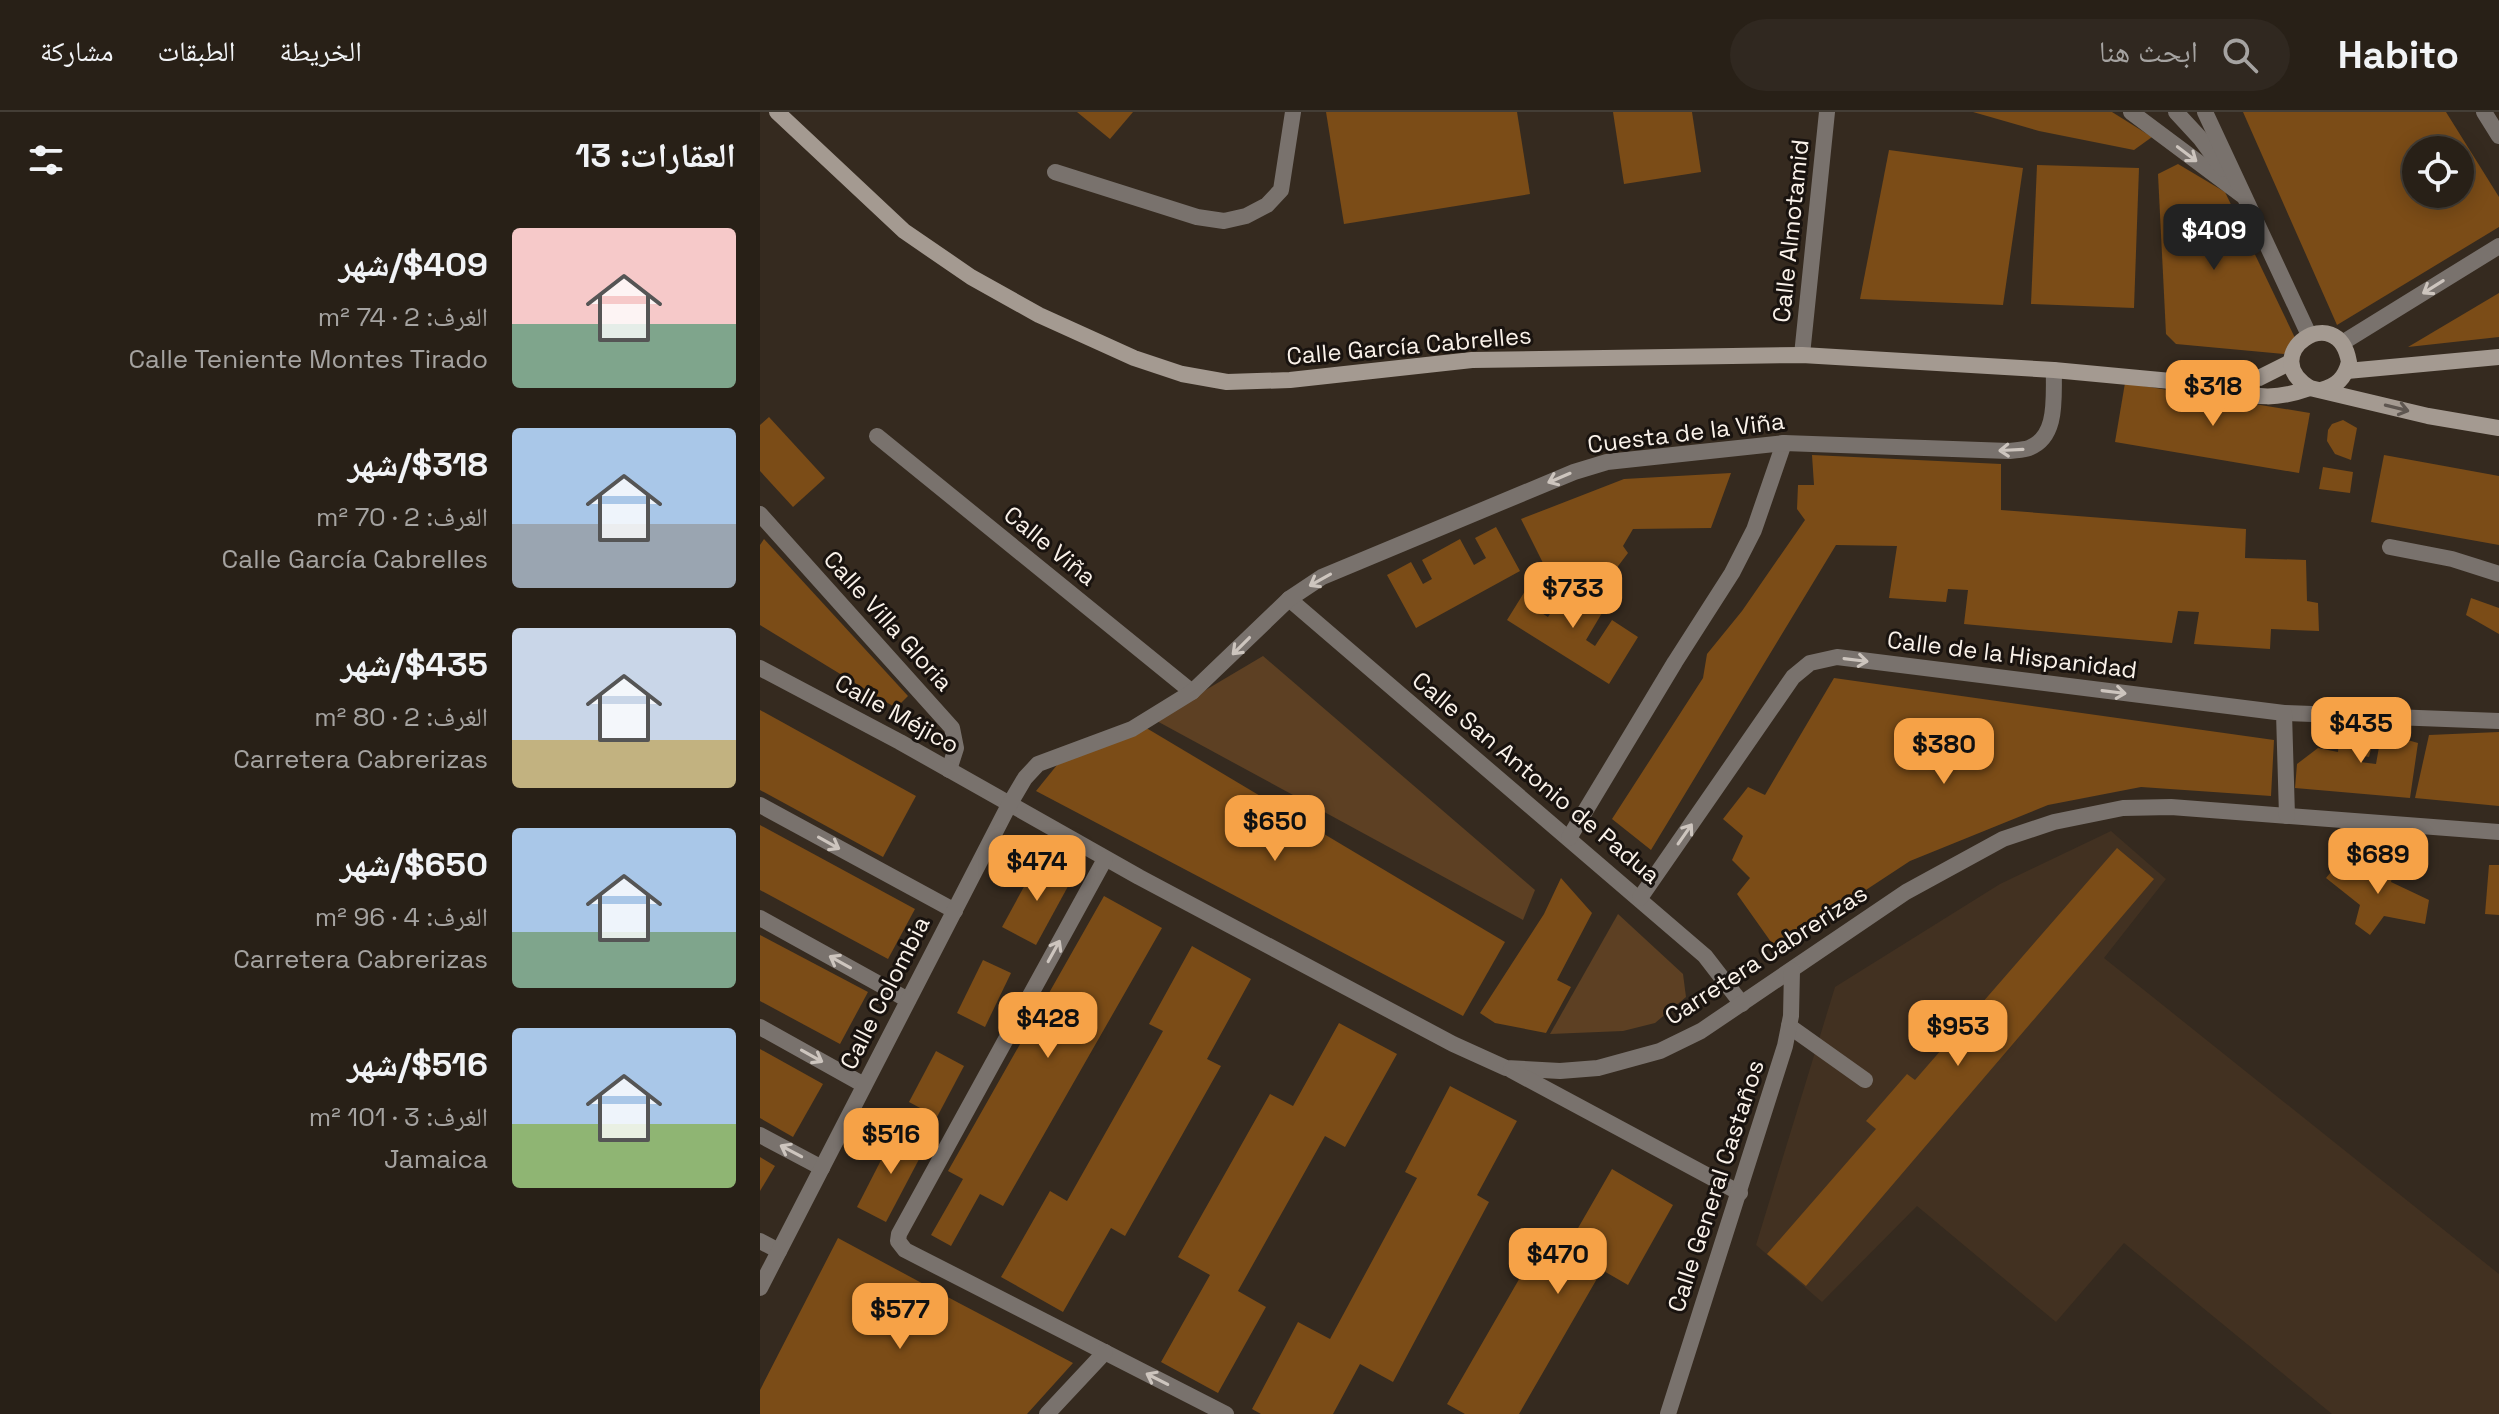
<!DOCTYPE html>
<html lang="ar">
<head>
<meta charset="utf-8">
<style>
  :root { --surface:#282017; --page:#302820; --text:#f1f3f6; --muted:#a5a3a1; --line:#443e36; --accent:#f6a247 }
  body { margin:0; font-family:"Space Grotesk","Noto Naskh Arabic",sans-serif; background:var(--page); color:var(--text); direction:rtl; height:100vh; display:flex; flex-direction:column; font-size:30px; white-space:nowrap }
  * { box-sizing:border-box; margin:0 }
  p { font-size:26px; color:var(--muted) }
  .icon { flex:none; width:44px; height:44px; fill:none; stroke:currentColor; stroke-width:2; stroke-linecap:round; stroke-linejoin:round }
  .map { position:relative; flex:1; overflow:hidden; direction:ltr }
  .details { display:flex; flex-direction:column; background:var(--surface); width:760px }
  .details>* { flex:none }
  .fabs { position:absolute; left:1642px; top:24px; display:grid; gap:16px }
  .fabs a { display:grid; place-items:center; width:72px; height:72px; border-radius:50%; background:var(--surface); box-shadow:0 4px 20px #0003,0 0 0 2px var(--line); font-size:40px }
  .price { position:absolute; translate:-50% -68px; padding:0 18px; border-radius:16px; background:var(--accent); color:#111; font-size:26px; line-height:52px; filter:drop-shadow(0 2px 4px #0008) }
  .price::after { content:''; position:absolute; left:50%; top:48px; width:24px; height:18px; margin-left:-12px; background:inherit; clip-path:polygon(0 0,100% 0,50% 100%) }
  .price.active { background:#222; color:#fff }
  ul { padding:0; list-style:none }
  li { display:flex; align-items:center; gap:24px; height:200px; padding:0 24px }
  li span { display:grid; place-items:center; flex:none; width:224px; height:160px; border-radius:8px; color:#555 }
  li>.icon { margin-inline-start:auto }
  span .icon { width:96px; height:96px; fill:#fffc; stroke-width:1 }
  li b { font-size:34px }
  h2 { display:flex; justify-content:space-between; align-items:center; height:96px; padding:0 24px; font-size:34px }
  header { display:flex; align-items:center; gap:48px; box-sizing:border-box; height:112px; padding:0 40px; background:var(--surface); border-bottom:2px solid var(--line) }
  header strong { font-size:38px }
  nav { display:flex; gap:44px; margin-inline-start:auto; font-size:28px }
  .search { width:560px; height:72px; background:var(--page); display:flex; align-items:center; gap:20px; box-sizing:border-box; padding:0 28px; border-radius:44px; color:var(--muted); font-size:30px }
  main { display:flex; flex:1; min-height:0 }
  .map>svg:first-child { display:block }
  .built { fill:#423121 }
  .green { fill:#5d4023 }
  .building { fill:#7b4c17; fill-rule:evenodd }
  .lines { fill:none; stroke-linecap:round; stroke-linejoin:round }
  .lane { stroke:#79726d; stroke-width:16 }
  .street { stroke:#79726d; stroke-width:16 }
  .secondary { stroke:#a49a91; stroke-width:16 }
  .oneway { stroke:#cdc5be }
  .oneway2 { stroke:#5e5650 }
  .labels { text-anchor:middle; stroke-width:6; stroke-linejoin:round; paint-order:stroke }
  .street-label { font-size:24px; fill:#faf2ea; stroke:#19130f }
</style>
</head>
<body>
<header>
<strong>Habito</strong>
<div class="search"><svg class="icon" aria-label="search" viewBox="0 0 24 24"><circle cx="10" cy="10" r="6"/><path d="M15 15l6 6"/></svg>ابحث هنا</div>
<nav><a>الخريطة</a><a>الطبقات</a><a>مشاركة</a></nav>
</header>
<main>
<div class="map">
<svg width="1739" height="1302" viewBox="0 0 1739 1302">
  <rect width="100%" height="100%" fill="#352a1f"/>
  <path class="built" d="M1351,719l55,48 -62,79 395,316v140h-167l-208,-171 -68,79 -139,-116 -95,96 -66,-57 79,-258 165,-103z"/>
  <g class="green">
    <path d="M503,544l272,234 -12,30 -368,-200z"/>
    <path d="M858,802l65,60 3,23 -31,26 -32,8 -73,3z"/>
  </g>
  <g class="building">
    <path d="M317,0h56l-23,27z"/>
    <path d="M566,0h191l13,82 -186,30z"/>
    <path d="M853,0h79l9,60 -77,12z"/>
    <path d="M1213,0h139l40,25 -18,13 -95,-19z"/>
    <path d="M1483,0h203l53,85v30l-162,98zM1656,38h44v44h-44z"/>
    <path d="M1129,38l134,18 -20,137 -143,-6z"/>
    <path d="M1418,52l47,28 71,148 -12,14 -108,-10 -10,-10 -8,-160z"/>
    <path d="M1277,53l102,3 -5,140 -103,-4z"/>
    <path d="M1739,181v44l-91,10z"/>
    <path d="M1365,271l185,30 -11,60 -184,-31z"/>
    <path d="M9,305l56,61 -32,29 -33,-36v-46z"/>
    <path d="M1583,308l14,8 -6,32 -16,-6 -8,-13 1,-11 4,-6z"/>
    <path d="M1052,343l189,9v46l245,19 -1,29 61,2 1,41 11,2 1,28 -48,-2 -1,20 -76,-5 5,-32 -21,-1 -6,32 -208,-19 4,-34 -20,-1 -2,13 -57,-4 8,-52 -61,-1 -185,305 -39,-31 91,-141 4,-24 35,-43 63,-91 -8,-11 1,-24h16z"/>
    <path d="M1624,343l115,21v69l-128,-23z"/>
    <path d="M1563,355l30,5 -3,21 -31,-4z"/>
    <path d="M971,361l-20,55 -78,1 -10,17 5,7 -34,45 -50,-33 -23,-46 103,-40z"/>
    <path d="M736,415l24,44 -104,57 -29,-53 24,-13 12,22 9,-5 -10,-19 38,-21 14,26 12,-7 -11,-20z"/>
    <path d="M4,427l144,157 -12,12 -136,-83v-80z"/>
    <path d="M775,463l18,11 -16,24 11,7 17,-27 37,23 -16,27 9,6 17,-26 26,17 -29,47 -102,-64z"/>
    <path d="M1711,486l28,10v26l-33,-19z"/>
    <path d="M1074,566l440,62 -3,56 -130,-9 -93,18 -138,56 -134,88 -39,-55 13,-16 -18,-18 11,-24 -20,-17 25,-32 17,8z"/>
    <path d="M0,598l156,86 -33,61 -123,-67z"/>
    <path d="M1580,612l15,1 63,18 -8,55 -115,-10 2,-24 21,-16 20,4zM1612,633l7,2 -3,17 -16,-2v-7l9,2z"/>
    <path d="M383,614l362,216 -42,74 -427,-225 21,-26z"/>
    <path d="M1739,620v74l-84,-8 14,-63z"/>
    <path d="M0,713l155,84 -27,50 -128,-69z"/>
    <path d="M1357,736l37,31 -348,407 -39,-32 109,-125 -10,-8 41,-47 8,6z"/>
    <path d="M278,749l34,18 -36,66 -34,-18z"/>
    <path d="M1580,749l32,15 5,-15 18,5 -4,16 38,18 -4,24 -41,-8 -14,19 -15,-11 5,-19 -34,-27z"/>
    <path d="M1729,753h10v50l-14,-1z"/>
    <path d="M801,766l31,35 -35,67 14,7 -25,46 -51,-10 -15,-10 64,-99z"/>
    <path d="M344,784l58,32 -159,278 -23,-12 -29,52 -20,-11 32,-56 -15,-8z"/>
    <path d="M0,823l108,57 -28,52 -80,-43z"/>
    <path d="M432,834l59,33 -44,80 14,7 -96,170 -14,-8 -48,84 -62,-35 49,-86 17,10 96,-170 -14,-7z"/>
    <path d="M223,848l28,13 -26,54 -28,-14z"/>
    <path d="M579,911l58,31 -52,93 -20,-11 -87,155 28,16 -48,86 -57,-31 49,-87 -32,-18 92,-163 23,12z"/>
    <path d="M0,937l63,35 -30,53 -33,-19z"/>
    <path d="M176,939l28,15 -27,51 -28,-15z"/>
    <path d="M690,974l67,35 -40,74 12,7 -96,180 -33,-18 -27,50h-72l-9,-5 46,-87 32,17 87,-161 -12,-6z"/>
    <path d="M136,1019l30,15 -40,76 -29,-15z"/>
    <path d="M0,1045l15,9 -15,25z"/>
    <path d="M852,1057l61,36 -45,80 -26,-15 -83,144h-54l-18,-10 97,-168 22,13z"/>
    <path d="M78,1126l119,64 116,61 -46,51h-267v-24z"/>
  </g>
  <g class="lines">
    <g class="lane">
      <path d="M1630,435l62,12 47,15"/>
      <path d="M1524,601l215,8"/>
      <path d="M1029,914l76,54"/>
    </g>
    <g class="street">
      <path d="M1371,0l111,83"/>
      <path d="M1416,0l24,26 23,31"/>
      <path d="M1445,0l104,223"/>
      <path d="M1724,0l15,24"/>
      <path d="M295,60l142,45 27,4 22,-5 21,-11 14,-15 12,-78"/>
      <path d="M1582,231l157,-97"/>
      <path d="M1042,243l25,-243"/>
      <path d="M117,324l315,256"/>
      <path d="M0,402l192,214 4,20 -7,22"/>
      <path d="M529,487l416,357 37,48"/>
      <path d="M0,556l140,74 239,135 314,167 53,24 54,3 38,-3 62,-17 41,-20 205,-139 97,-53 51,-17 69,-14 48,-1 328,25"/>
      <path d="M0,693l195,106"/>
      <path d="M809,726l106,-176 57,-89 22,-43 30,-87"/>
      <path d="M345,747l-206,375 -1,7 7,9 321,164"/>
      <path d="M880,786l153,-221 17,-14 27,-6 447,56 3,103"/>
      <path d="M0,806l148,82"/>
      <path d="M0,915l104,58"/>
      <path d="M751,958l229,123"/>
      <path d="M0,1023l62,33"/>
      <path d="M0,1129l19,10"/>
      <path d="M0,1176l249,-483 16,-27 13,-14 94,-35 60,-37 97,-93 33,-22 252,-105 33,-10 177,-19 225,8c6,-1 15,-1 20,-3 30,-11 24,-53 25,-78"/>
      <path d="M287,1302l58,-62"/>
      <path d="M908,1302l117,-368 6,-30 1,-46"/>
    </g>
    <g class="secondary">
      <path d="M17,0l127,119 67,46 68,38 95,43 48,16 45,8 63,-2 182,-20 330,-5 252,15 170,16 35,-8 32,-16"/>
      <path d="M1587,259l152,-14"/>
      <path d="M1465,274c30,14 54,13 85,2"/>
      <path d="M1561,278c16,-4 24,-12 28,-28 -11,-64 -94,-7 -39,26l118,28 71,12"/>
    </g>
  </g>
  <defs><path id="oneway-shaft" d="M-6 0H5M1.5-3L5.5 0L1.5 3" fill="none" stroke-width="1.6" stroke-linecap="round" stroke-linejoin="round" transform="scale(2)"/></defs>
  <g class="oneway">
    <use href="#oneway-shaft" transform="translate(1427 42) rotate(37)"/>
    <use href="#oneway-shaft" transform="translate(1673 175) rotate(148)"/>
    <use href="#oneway-shaft" transform="translate(1251 338) rotate(177)"/>
    <use href="#oneway-shaft" transform="translate(799 366) rotate(157)"/>
    <use href="#oneway-shaft" transform="translate(560 468) rotate(151)"/>
    <use href="#oneway-shaft" transform="translate(481 534) rotate(135)"/>
    <use href="#oneway-shaft" transform="translate(1096 548) rotate(7)"/>
    <use href="#oneway-shaft" transform="translate(1354 580) rotate(7)"/>
    <use href="#oneway-shaft" transform="translate(925 722) rotate(-55)"/>
    <use href="#oneway-shaft" transform="translate(69 731) rotate(29)"/>
    <use href="#oneway-shaft" transform="translate(294 839) rotate(-61)"/>
    <use href="#oneway-shaft" transform="translate(80 850) rotate(-151)"/>
    <use href="#oneway-shaft" transform="translate(52 944) rotate(29)"/>
    <use href="#oneway-shaft" transform="translate(31 1039) rotate(-152)"/>
    <use href="#oneway-shaft" transform="translate(397 1267) rotate(-153)"/>
  </g>
  <use class="oneway2" href="#oneway-shaft" transform="translate(1637 296) rotate(14)"/>
  <g class="labels">
    <g class="street-label">
      <text transform="translate(1031 119) rotate(-84)" y="8">Calle Almotamid</text>
      <text transform="translate(649 234) rotate(-5)" y="8">Calle García Cabrelles</text>
      <text transform="translate(926 321) rotate(-7)" y="8">Cuesta de la Viña</text>
      <text transform="translate(290 434) rotate(39)" y="8">Calle Viña</text>
      <text transform="translate(128 509) rotate(48)" y="8">Calle Villa Gloria</text>
      <text transform="translate(1252 543) rotate(7)" y="8">Calle de la Hispanidad</text>
      <text transform="translate(137 602) rotate(29)" y="8">Calle Méjico</text>
      <text transform="translate(776 666) rotate(40)" y="8">Calle San Antonio de Padua</text>
      <text transform="translate(1006 843) rotate(-33)" y="8">Carretera Cabrerizas</text>
      <text transform="translate(125 881) rotate(-63)" y="8">Calle Colombia</text>
      <text transform="translate(956 1074) rotate(-72)" y="8">Calle General Castaños</text>
    </g>
  </g>
</svg>
<div class="fabs">
<a><svg class="icon" aria-label="locate" viewBox="0 0 24 24"><circle cx="12" cy="12" r="6"/><path d="M12 2v4M12 18v4M2 12h4M18 12h4"/></svg></a>
</div>
<b class="price active" style="left:1454px;top:160px">$409</b>
<b class="price" style="left:1453px;top:316px">$318</b>
<b class="price" style="left:813px;top:518px">$733</b>
<b class="price" style="left:1601px;top:653px">$435</b>
<b class="price" style="left:1184px;top:674px">$380</b>
<b class="price" style="left:515px;top:751px">$650</b>
<b class="price" style="left:1618px;top:784px">$689</b>
<b class="price" style="left:277px;top:791px">$474</b>
<b class="price" style="left:288px;top:948px">$428</b>
<b class="price" style="left:1198px;top:956px">$953</b>
<b class="price" style="left:131px;top:1064px">$516</b>
<b class="price" style="left:798px;top:1184px">$470</b>
<b class="price" style="left:140px;top:1239px">$577</b>
</div>
<section class="details">
<h2>العقارات: 13<svg class="icon" aria-label="filters" viewBox="0 0 24 24"><path d="M4 7h16M4 17h16"/><circle cx="9" cy="7" r="2"/><circle cx="15" cy="17" r="2"/></svg></h2>
<ul>
<li><span style="background:linear-gradient(#f6c9c9 60%,#7fa58c 0)"><svg class="icon" aria-label="home" viewBox="0 0 24 24"><path d="M3 11l9-7 9 7M6 9v11h12V9"/></svg></span><div><b>$409/شهر</b><p>الغرف: 2 · 74 m²</p><p>Calle Teniente Montes Tirado</p></div></li>
<li><span style="background:linear-gradient(#a9c7e8 60%,#9aa5b1 0)"><svg class="icon" aria-label="home" viewBox="0 0 24 24"><path d="M3 11l9-7 9 7M6 9v11h12V9"/></svg></span><div><b>$318/شهر</b><p>الغرف: 2 · 70 m²</p><p>Calle García Cabrelles</p></div></li>
<li><span style="background:linear-gradient(#c9d6e8 70%,#c2b280 0)"><svg class="icon" aria-label="home" viewBox="0 0 24 24"><path d="M3 11l9-7 9 7M6 9v11h12V9"/></svg></span><div><b>$435/شهر</b><p>الغرف: 2 · 80 m²</p><p>Carretera Cabrerizas</p></div></li>
<li><span style="background:linear-gradient(#a9c7e8 65%,#7fa58c 0)"><svg class="icon" aria-label="home" viewBox="0 0 24 24"><path d="M3 11l9-7 9 7M6 9v11h12V9"/></svg></span><div><b>$650/شهر</b><p>الغرف: 4 · 96 m²</p><p>Carretera Cabrerizas</p></div></li>
<li><span style="background:linear-gradient(#a9c7e8 60%,#8fb573 0)"><svg class="icon" aria-label="home" viewBox="0 0 24 24"><path d="M3 11l9-7 9 7M6 9v11h12V9"/></svg></span><div><b>$516/شهر</b><p>الغرف: 3 · 101 m²</p><p>Jamaica</p></div></li>
</ul>
</section>
</main>
</body>
</html>
